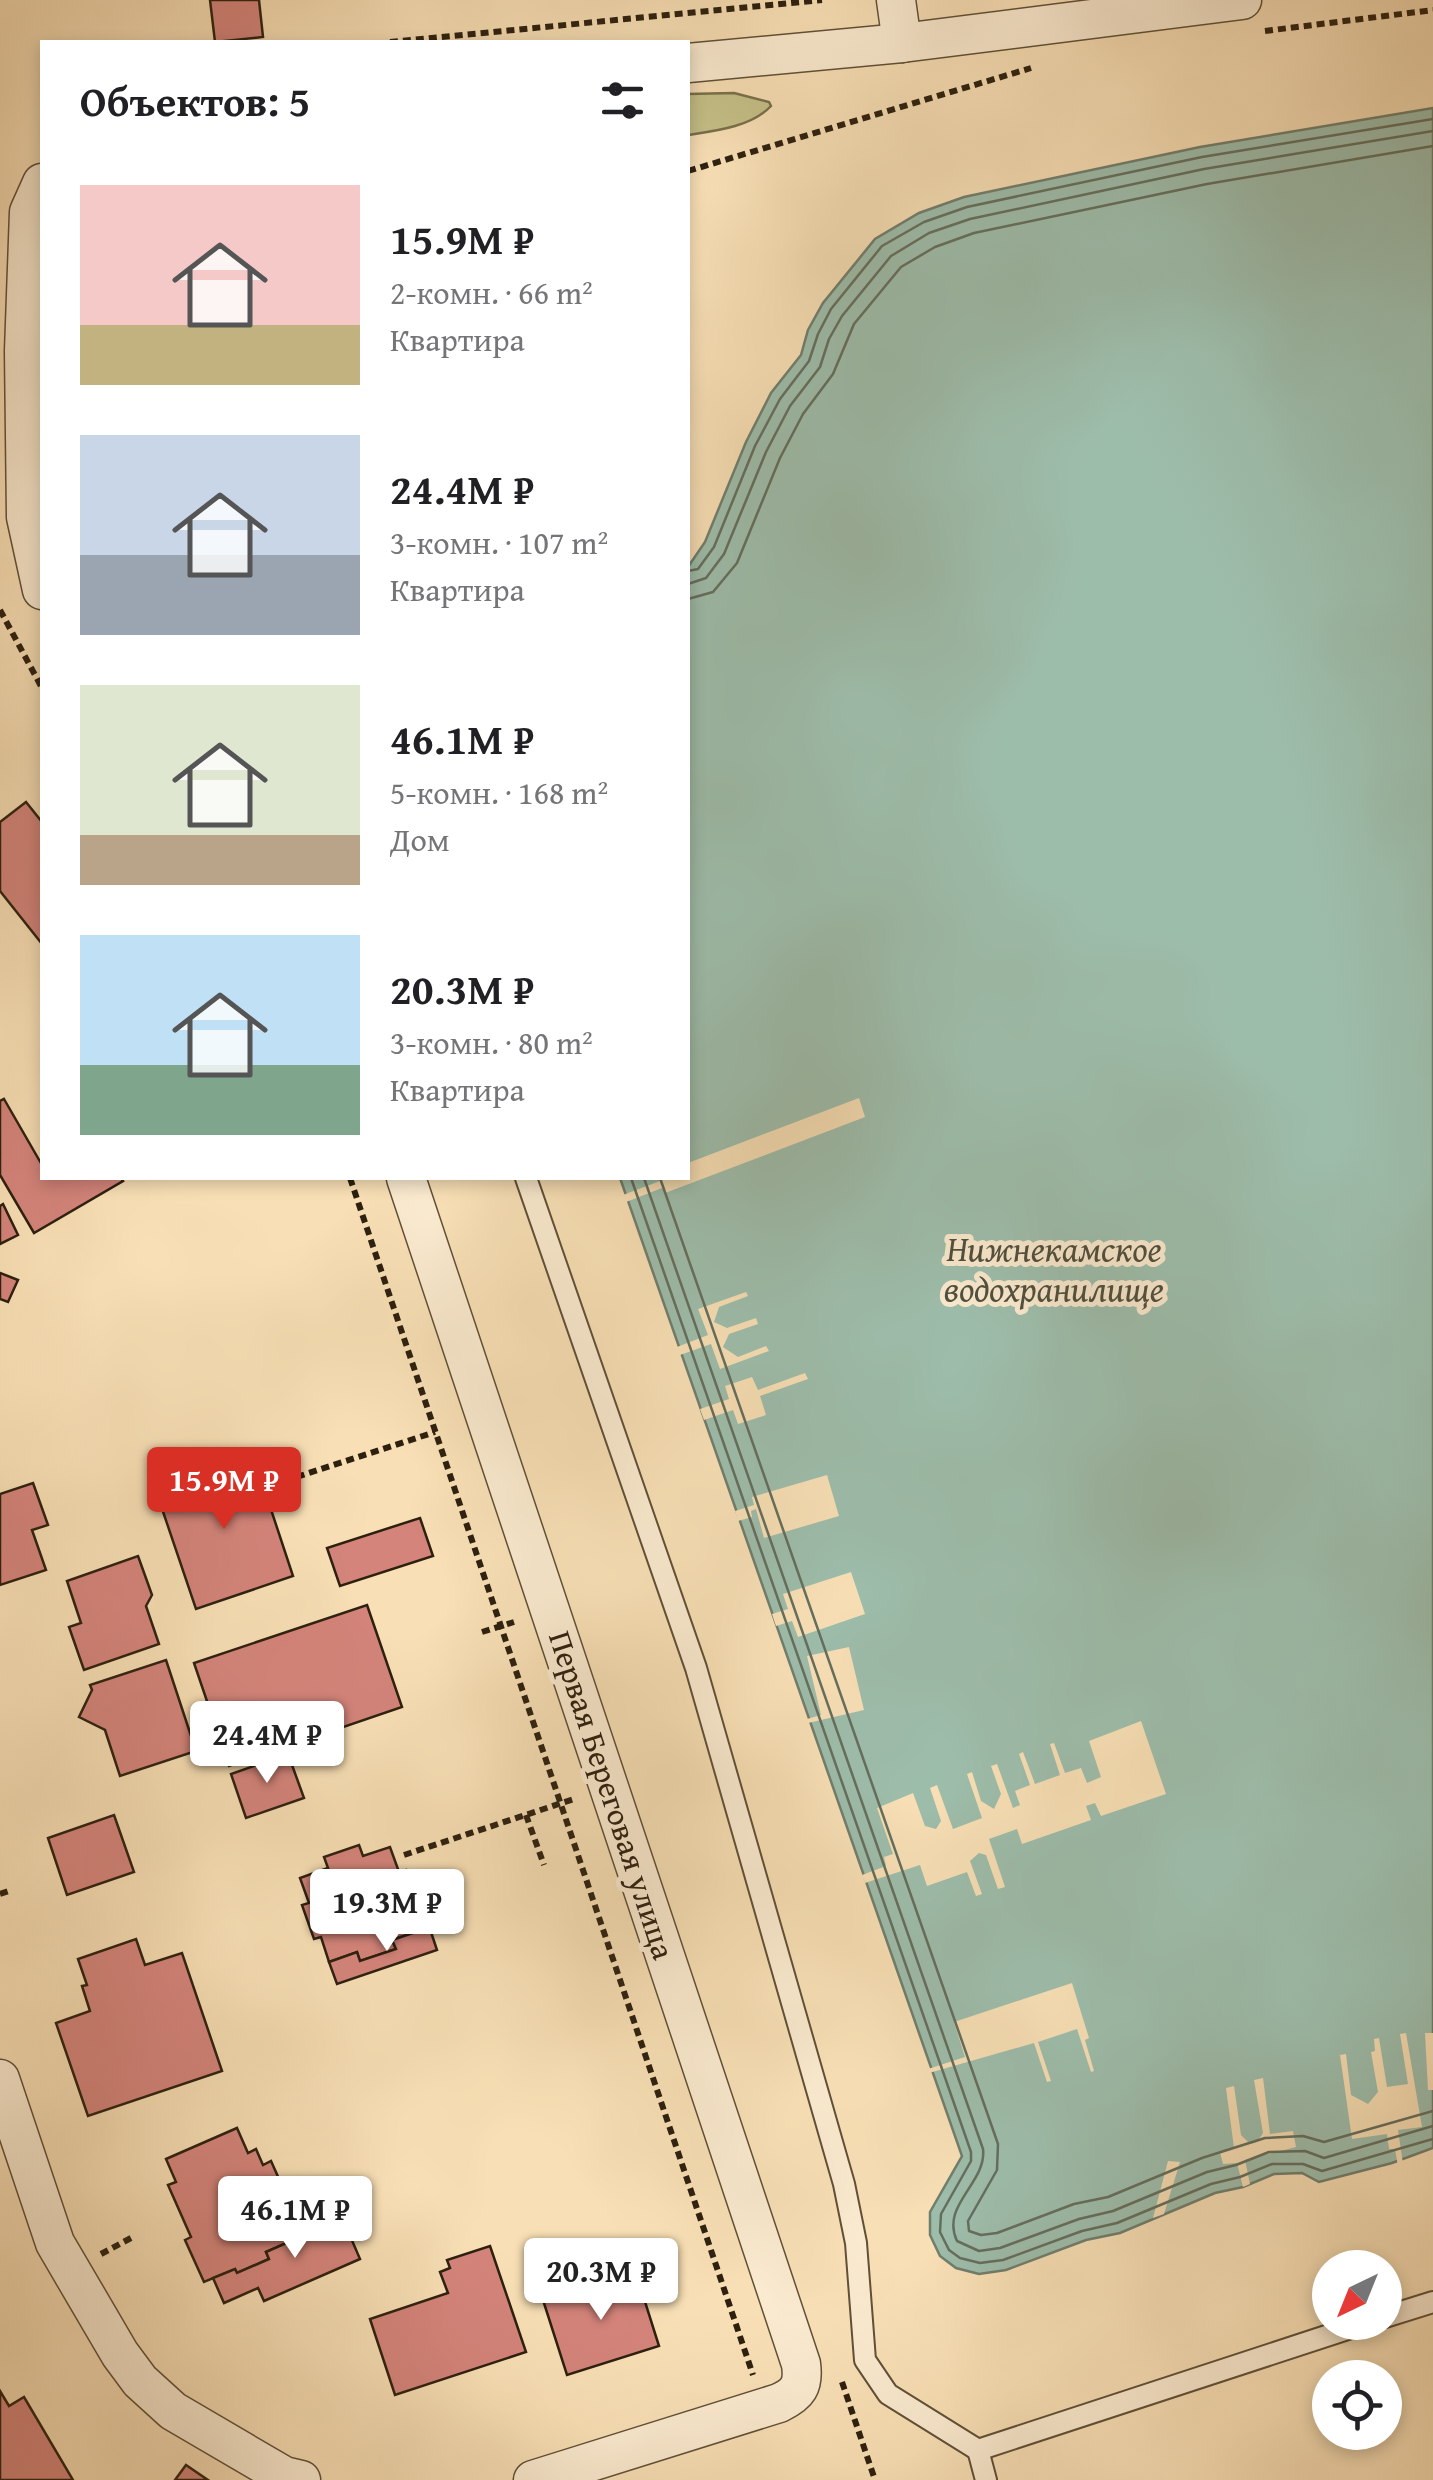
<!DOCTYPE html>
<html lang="ru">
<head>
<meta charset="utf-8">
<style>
  :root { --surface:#fff; --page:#f6f6f6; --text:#202124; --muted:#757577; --accent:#d93025 }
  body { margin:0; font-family:"Gentium Book Plus",serif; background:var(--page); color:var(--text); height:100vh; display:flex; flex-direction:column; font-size:38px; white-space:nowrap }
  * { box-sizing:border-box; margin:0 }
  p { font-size:32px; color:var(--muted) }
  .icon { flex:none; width:55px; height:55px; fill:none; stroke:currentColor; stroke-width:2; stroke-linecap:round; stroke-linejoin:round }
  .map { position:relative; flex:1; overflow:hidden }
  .drawer { position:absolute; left:40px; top:40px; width:650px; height:1140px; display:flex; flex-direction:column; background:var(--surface); border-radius:0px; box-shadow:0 5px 15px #0003 }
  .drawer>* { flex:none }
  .needle { width:65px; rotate:223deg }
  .fabs { position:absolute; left:1312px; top:2250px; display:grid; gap:20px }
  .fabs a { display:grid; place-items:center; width:90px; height:90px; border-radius:50%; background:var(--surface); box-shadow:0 5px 15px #0003; font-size:50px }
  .price { position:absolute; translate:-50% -85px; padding:0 22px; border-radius:10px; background:#fff; color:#222; font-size:32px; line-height:65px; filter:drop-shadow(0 2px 5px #0008) }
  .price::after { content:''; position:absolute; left:50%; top:60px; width:30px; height:22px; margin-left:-15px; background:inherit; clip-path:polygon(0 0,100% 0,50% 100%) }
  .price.on { background:var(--accent); color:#fff }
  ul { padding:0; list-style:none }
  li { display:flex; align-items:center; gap:30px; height:250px; padding:0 40px }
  li span { display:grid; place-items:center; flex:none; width:280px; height:200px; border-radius:0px; color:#555 }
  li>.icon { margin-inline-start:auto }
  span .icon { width:120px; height:120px; fill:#fffc; stroke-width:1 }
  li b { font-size:42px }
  h2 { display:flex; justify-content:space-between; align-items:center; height:120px; padding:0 40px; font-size:42px }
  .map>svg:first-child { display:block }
  .green { fill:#c5c088; stroke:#79704c; stroke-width:2.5 }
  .water { fill:#9dbdab; stroke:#707e6d; stroke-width:2.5 }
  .pier { fill:#f8dfb5 }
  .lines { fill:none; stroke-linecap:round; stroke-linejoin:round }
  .shore { stroke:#656e5d; stroke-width:2.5 }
  .building { fill:#d4847b; stroke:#2d200f; stroke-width:2.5 }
  .service-casing { stroke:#605038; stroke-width:24 }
  .minor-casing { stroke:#605038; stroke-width:41 }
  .path { stroke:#2d200f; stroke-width:6; stroke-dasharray:8 5; stroke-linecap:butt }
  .service { stroke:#faeacf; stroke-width:20 }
  .minor { stroke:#faeacf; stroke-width:38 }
  .labels { text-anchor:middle; stroke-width:10; stroke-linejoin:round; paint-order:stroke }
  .street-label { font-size:32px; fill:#2d200f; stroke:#faeacf }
  .water-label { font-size:35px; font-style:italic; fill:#4f4f3e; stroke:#faeacf }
</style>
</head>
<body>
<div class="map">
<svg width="1433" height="2480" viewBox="0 0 1433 2480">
  <rect width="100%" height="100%" fill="#f8dfb5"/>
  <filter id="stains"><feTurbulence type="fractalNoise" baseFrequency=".002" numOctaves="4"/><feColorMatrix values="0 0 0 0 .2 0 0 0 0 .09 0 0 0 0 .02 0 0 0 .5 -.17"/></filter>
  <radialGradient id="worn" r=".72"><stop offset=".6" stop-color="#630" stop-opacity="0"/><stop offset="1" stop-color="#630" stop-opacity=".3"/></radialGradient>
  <path class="green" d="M734,93l35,9 2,4c-20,21 -56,25 -83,29v-41z"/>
  <path class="water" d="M1433,108v2040l-41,15 -73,19 -17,-9 -28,1 -31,13 -28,6 -95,40 -34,7 -80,30 -27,4 -23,-6 -16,-12 -10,-21v-23l32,-56 -342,-978h68v-611l17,-25 41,-100 25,-49 30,-38 7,-25 15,-27 52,-64 44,-26 45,-16 236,-50z"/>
  <g class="pier">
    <path d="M859,1098l6,19 -200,76 -3,-5 -36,14 -3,-7 37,-14 -1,-3h29v-15z"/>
    <path d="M746,1292l2,4 -29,11 -5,15 13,6 29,-10 2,6 -29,10 -6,13 15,10 28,-11 3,5 -49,18 -9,-25 -31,11 -3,-8 31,-12 -10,-26z"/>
    <path d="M805,1373l3,6 -48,17 6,19 -28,9 -5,-14 -29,10 -4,-11 29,-10 -4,-13 27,-9 6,13z"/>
    <path d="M827,1475l12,41 -75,22 -8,-29 -5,2 1,6 -14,4 -3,-10 19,-6 -2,-8z"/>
    <path d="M851,1572l14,42 -67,23 -6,-16 -16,5 -4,-12 16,-5 -5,-15z"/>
    <path d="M849,1647l15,63 -56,13 -1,-4 14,-4 -14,-59z"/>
    <path d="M1141,1721l25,73 -65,22 -6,-13 -9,3 5,14 -69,24 -5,-15 -28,10 16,48 -7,2 -12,-34 -7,-2 -9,8 12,33 -6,2 -9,-24 -40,14 -7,-21 -55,18 -3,-8 24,-9 -2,-9 9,-3 -16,-46 36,-15 12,33 11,3 5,-8 -11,-33 7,-3 16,44 29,-11 -15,-44 5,-2 9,29 13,8 7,-15 -10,-28 6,-2 16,44 7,-3 -5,-14 15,-6 -11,-31 4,-2 12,32 25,-9 -10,-31 4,-1 11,30 16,-5 6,15 14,-6 -12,-36z"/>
    <path d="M1072,1983l17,55 -4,2 9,31 -3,1 -14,-43 -39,13 13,39 -4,1 -13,-39 -105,30 -1,-4 37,-12 -11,-35z"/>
    <path d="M1406,2033l16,94 -24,3 5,34 -5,2 -3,-17h-6l-2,-15 -35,5 -12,-84 6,-1 5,41 17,9 10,-12 -7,-40 4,-1 -1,-12 5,-1 8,49 21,-3 -8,-50z"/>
    <path d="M1425,2033h8v57h-5z"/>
    <path d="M1263,2078l7,56 23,-3 3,16 -51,13 5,24 -7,3 -6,-24 -14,1 -3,-12 14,-4 -8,-60 8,-2 7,49 9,9 7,-2 6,-9 -9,-53z"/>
    <path d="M1168,2161l12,1 -16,52 -11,4z"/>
  </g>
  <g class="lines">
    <g class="shore">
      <path d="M688,571l10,-2 16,-22 41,-101 25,-47 29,-38 9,-27 13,-25 51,-63 42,-24 43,-15 235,-50 231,-38"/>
      <path d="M688,584l18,-6 18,-24 42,-102 24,-46 30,-39 9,-28 13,-23 49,-60 38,-23 41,-14 234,-50 229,-38"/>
      <path d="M688,599l25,-7 24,-29 43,-105 23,-44 30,-40 21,-50 47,-57 34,-20 39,-14 233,-49 226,-38"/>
      <path d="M631,1178l340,974v9l-30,53 -1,18 9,18 11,8 20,5 23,-3 79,-29 35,-8 94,-39 29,-7 32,-13h31l19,7 111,-32"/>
      <path d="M644,1178l339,971c4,34 -43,56 -26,92l22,10 21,-3 79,-29 34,-8 94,-39 29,-7 33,-13 36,-1 19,7 109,-32"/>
      <path d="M660,1178l338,966 -1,26 -29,51 1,10 12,4 16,-2 77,-29 34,-7 94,-39 63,-20 38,-2 21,6 109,-31"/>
    </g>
  </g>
  <g class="building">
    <path d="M210,0h49l4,37 -48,5z"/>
    <path d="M26,802l16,20v122l-42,-53v-69z"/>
    <path d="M4,1099l38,66v13h79l2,3 -89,52 -34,-58v-74z"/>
    <path d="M3,1204l15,31 -18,9v-38z"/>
    <path d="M0,1273l18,7 -10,22 -8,-3z"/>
    <path d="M253,1455l40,121 -97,33 -41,-121z"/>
    <path d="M33,1483l15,42 -16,5 14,40 -46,15v-91z"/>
    <path d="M420,1518l13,38 -93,30 -13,-38z"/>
    <path d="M138,1556l14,39 -6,11 13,38 -75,26 -15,-43 12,-4 -14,-42z"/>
    <path d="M367,1605l35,102 -173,59 -35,-103z"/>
    <path d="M166,1660l30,91 -76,25 -15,-46 -26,-13 13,-27 -2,-5z"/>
    <path d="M288,1754l16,44 -58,20 -15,-44z"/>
    <path d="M114,1815l20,57 -67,23 -19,-57z"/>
    <path d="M359,1845l4,11 27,-9 9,25 7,-2 12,34 -7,2 8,25 -27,9 4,9 -36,12 -3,-9 -28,10 -8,-25 -7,2 -12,-34 7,-2 -9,-25 28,-10 -4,-11z"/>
    <path d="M424,1911l13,39 -100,34 -8,-22 28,-10 3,9 36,-12 -4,-9 27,-9 -6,-16z"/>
    <path d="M136,1939l9,26 37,-12 40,118 -134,45 -32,-93 34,-12 -8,-25 5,-1 -9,-26z"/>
    <path d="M237,2128l11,25 8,-4 7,16 8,-4 17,38 -9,4 6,13 -6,3 10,23 -23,10 3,7 -32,14 -2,-4 -31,13 -19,-42 6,-3 -23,-52 8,-3 -10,-23z"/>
    <path d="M339,2210l21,49 -96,42 -6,-13 -34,15 -11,-25 22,-9 2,4 32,-14 -3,-7 23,-10 -4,-8z"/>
    <path d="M490,2246l36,106 -131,43 -25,-76 78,-26 -8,-21 10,-4 -3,-8z"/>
    <path d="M635,2270l24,76 -92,29 -24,-75z"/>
    <path d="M0,2391l9,15 15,-9 49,83h-73z"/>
    <path d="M186,2465l22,15h-33z"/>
  </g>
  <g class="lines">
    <defs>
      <g id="service">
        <path d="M526,1178l170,490 148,516 12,59 9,117 23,34 90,56"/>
        <path d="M1385,2317l48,-15"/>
        <path d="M986,2480l-8,-30 391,-128"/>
      </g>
      <g id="minor">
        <path d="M896,0l6,43"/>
        <path d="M688,63l214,-20 340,-43"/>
        <path d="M42,183l-13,29 -5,139 2,166 16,73"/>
        <path d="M406,1178l395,1186c3,22 -3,30 -22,39l-246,77"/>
        <path d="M0,2079l55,164 65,111 20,27 33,30 111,65 17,4"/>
      </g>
    </defs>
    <use href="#service" class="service-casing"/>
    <use href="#minor" class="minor-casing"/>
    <g class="path">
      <path d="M1265,31l168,-21"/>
      <path d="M390,42l432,-42"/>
      <path d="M688,171l343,-103"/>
      <path d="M0,610l42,78"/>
      <path d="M350,1178l403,1197"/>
      <path d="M272,1485l163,-53"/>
      <path d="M482,1632l32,-10"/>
      <path d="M526,1815l18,50"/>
      <path d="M404,1855l170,-56"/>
      <path d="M0,1894l12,-4"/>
      <path d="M101,2254l30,-16"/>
      <path d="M842,2382l33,98"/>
    </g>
    <use href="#service" class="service"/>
    <use href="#minor" class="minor"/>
  </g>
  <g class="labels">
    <g class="street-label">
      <text transform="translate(612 1795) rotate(72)" y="11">Первая Береговая улица</text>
    </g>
    <g class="water-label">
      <text x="1054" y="1261">Нижнекамское<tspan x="1054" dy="40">водохранилище</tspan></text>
    </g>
  </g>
  <rect width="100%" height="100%" filter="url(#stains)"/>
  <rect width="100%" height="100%" fill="url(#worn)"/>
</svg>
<div class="fabs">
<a><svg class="needle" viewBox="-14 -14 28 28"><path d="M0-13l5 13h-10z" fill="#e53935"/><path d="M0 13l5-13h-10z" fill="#757577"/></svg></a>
<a><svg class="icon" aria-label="locate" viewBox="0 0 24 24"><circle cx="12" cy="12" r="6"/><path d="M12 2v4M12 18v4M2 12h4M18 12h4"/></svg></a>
</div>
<b class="price on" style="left:224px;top:1532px">15.9M ₽</b>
<b class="price" style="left:267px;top:1786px">24.4M ₽</b>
<b class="price" style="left:387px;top:1954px">19.3M ₽</b>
<b class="price" style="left:295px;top:2261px">46.1M ₽</b>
<b class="price" style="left:601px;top:2323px">20.3M ₽</b>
<section class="drawer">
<h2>Объектов: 5<svg class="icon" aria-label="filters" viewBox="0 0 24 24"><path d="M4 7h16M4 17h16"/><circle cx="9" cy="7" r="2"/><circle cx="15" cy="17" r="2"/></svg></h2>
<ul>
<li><span style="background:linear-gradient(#f6c9c9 70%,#c2b280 0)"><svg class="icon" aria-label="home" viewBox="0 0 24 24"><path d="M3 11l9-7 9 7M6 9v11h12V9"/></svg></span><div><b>15.9M ₽</b><p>2-комн. · 66 m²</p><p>Квартира</p></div></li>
<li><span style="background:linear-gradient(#c9d6e8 60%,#9aa5b1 0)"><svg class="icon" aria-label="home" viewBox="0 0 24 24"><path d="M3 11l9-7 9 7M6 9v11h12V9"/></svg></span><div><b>24.4M ₽</b><p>3-комн. · 107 m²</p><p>Квартира</p></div></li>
<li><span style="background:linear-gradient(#dfe7d0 75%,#b9a48a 0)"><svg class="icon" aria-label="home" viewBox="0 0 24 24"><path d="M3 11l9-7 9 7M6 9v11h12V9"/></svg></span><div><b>46.1M ₽</b><p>5-комн. · 168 m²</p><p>Дом</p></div></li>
<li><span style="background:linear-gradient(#bfe0f5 65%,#7fa58c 0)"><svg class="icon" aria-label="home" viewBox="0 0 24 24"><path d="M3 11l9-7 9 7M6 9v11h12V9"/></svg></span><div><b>20.3M ₽</b><p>3-комн. · 80 m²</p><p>Квартира</p></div></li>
</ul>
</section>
</div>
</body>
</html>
